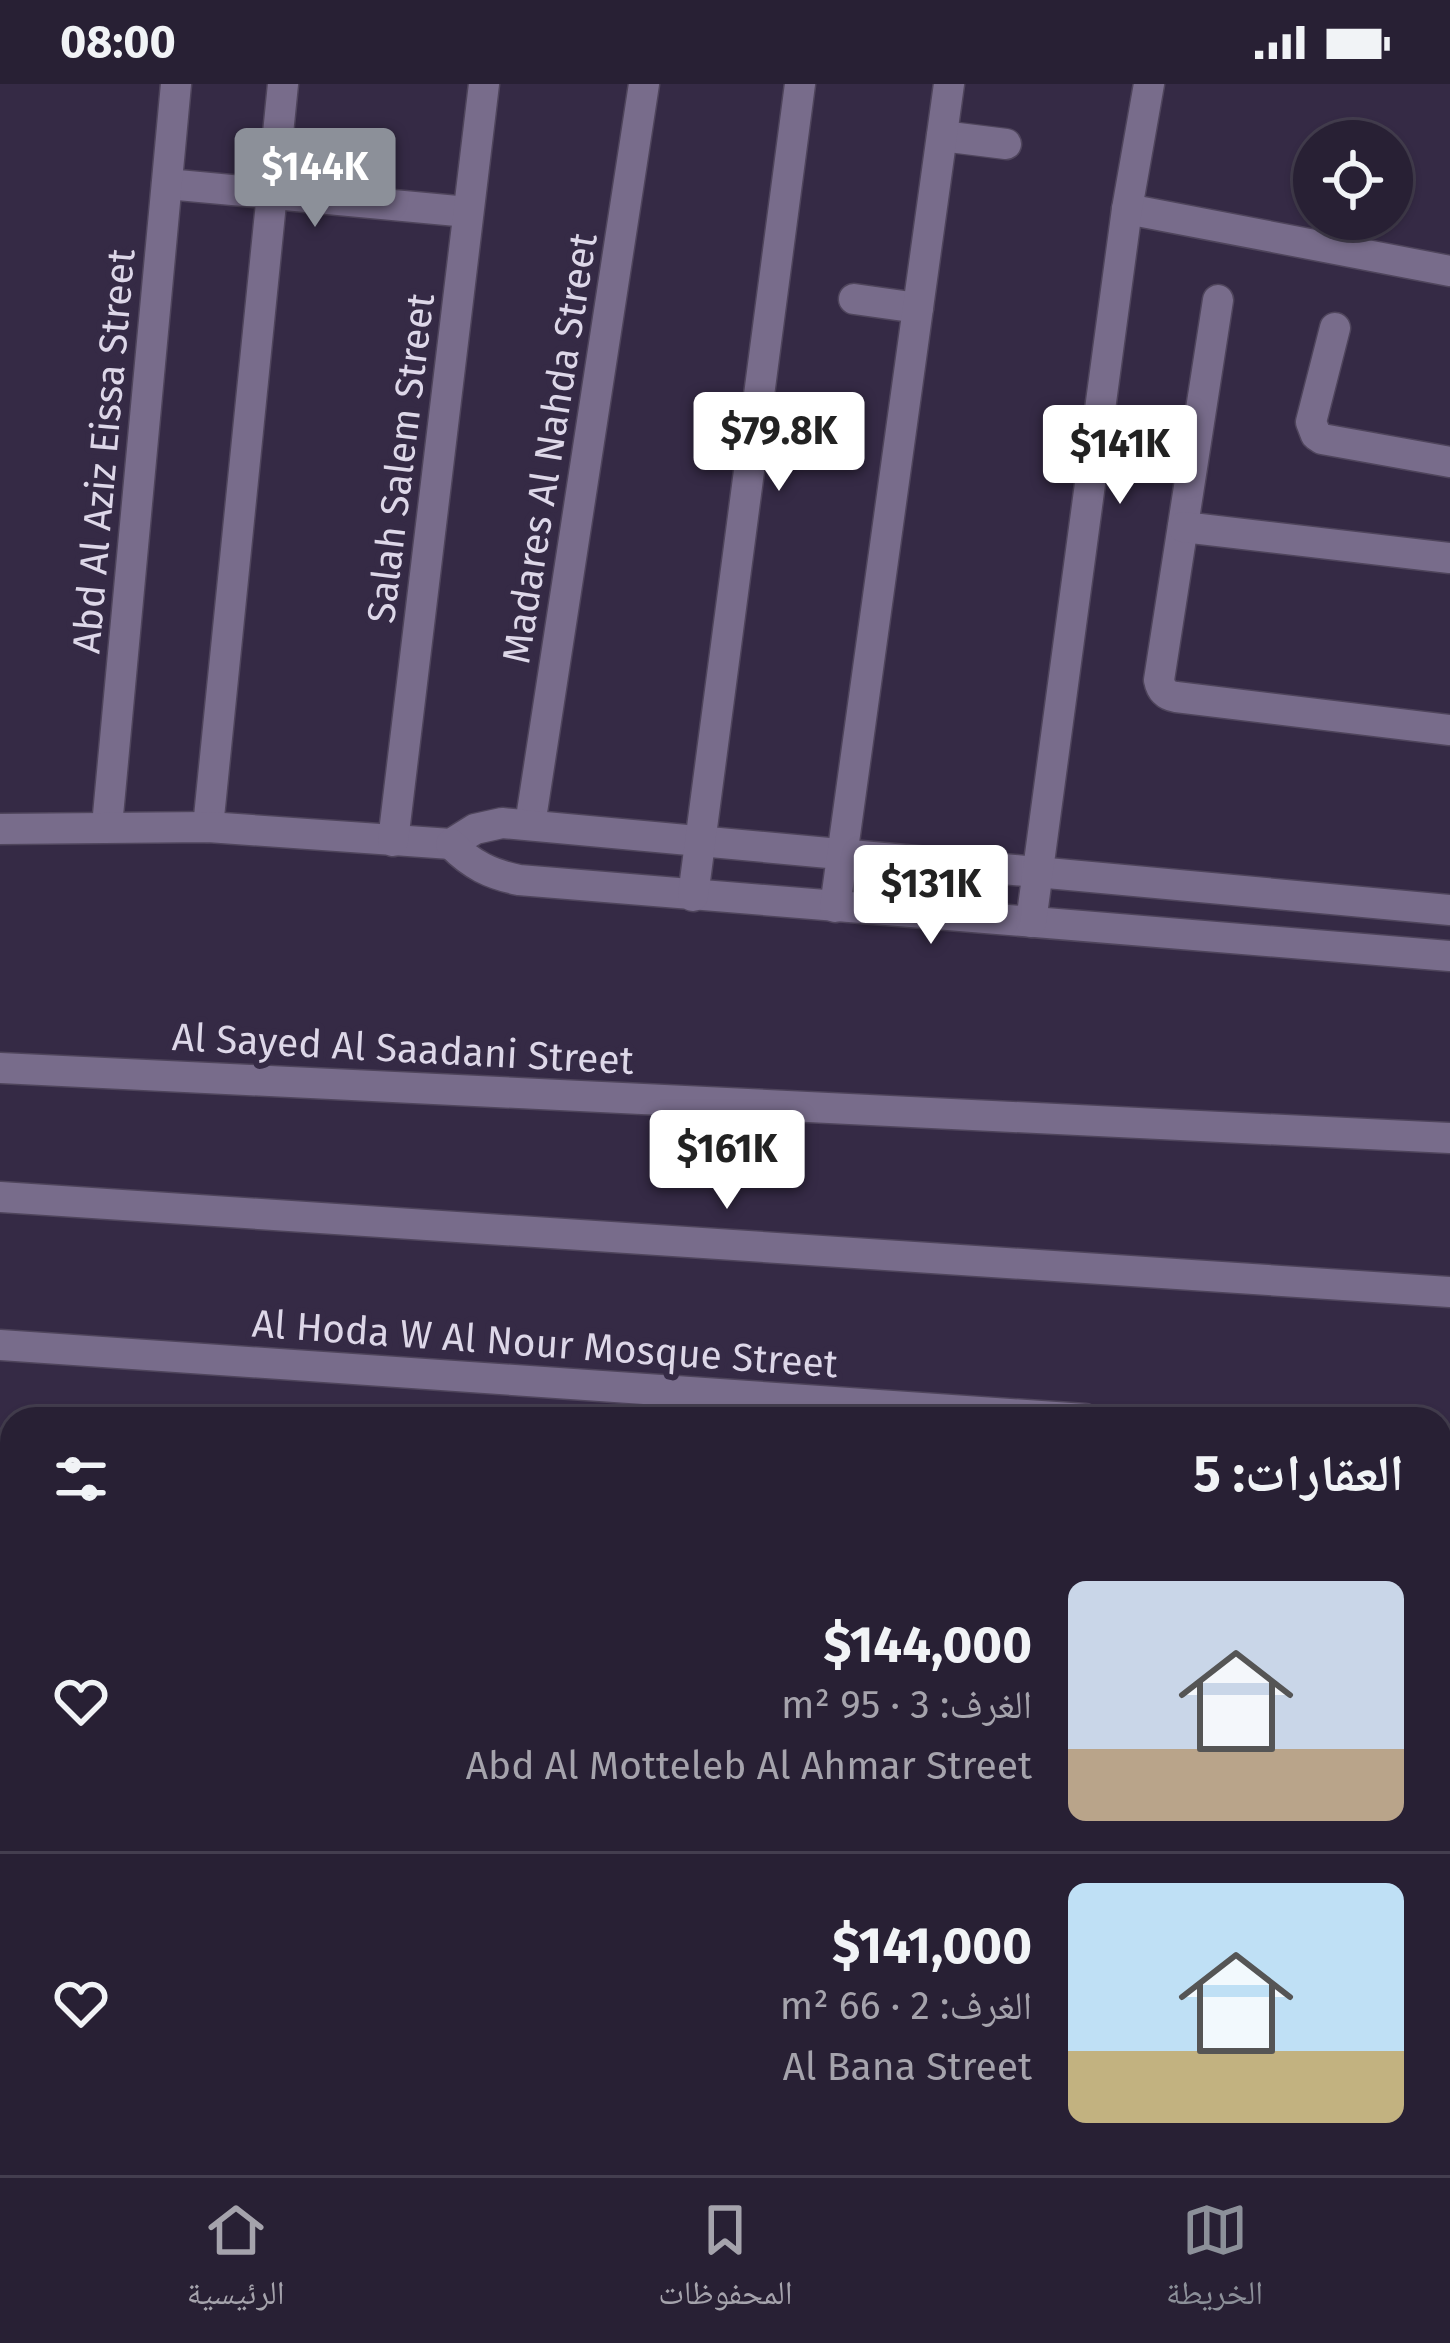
<!DOCTYPE html>
<html lang="ar">
<head>
<meta charset="utf-8">
<style>
  :root { --surface:#282034; --page:#30283c; --text:#f1f3f6; --muted:#a5a3ac; --line:#443e4f; --accent:#8c9099 }
  body { margin:0; font-family:"Fira Sans","Noto Naskh Arabic",sans-serif; background:var(--page); color:var(--text); direction:rtl; height:100vh; display:flex; flex-direction:column; font-size:45px; white-space:nowrap }
  * { box-sizing:border-box; margin:0 }
  p { font-size:39px; color:var(--muted) }
  .icon { flex:none; width:66px; height:66px; fill:none; stroke:currentColor; stroke-width:2; stroke-linecap:round; stroke-linejoin:round }
  .map { position:relative; flex:1; overflow:hidden; direction:ltr }
  .details { position:absolute; left:0px; top:1323px; width:1452px; height:768px; display:flex; flex-direction:column; background:var(--surface); border-radius:36px 36px 0 0; box-shadow:0 3px 9px #0004,0 0 0 3px var(--line); direction:rtl }
  .details>* { flex:none }
  .fabs { position:absolute; left:1293px; top:36px; display:grid; gap:24px }
  .fabs a { display:grid; place-items:center; width:120px; height:120px; border-radius:50%; background:var(--surface); box-shadow:0 3px 9px #0004,0 0 0 3px var(--line); font-size:60px }
  .price { position:absolute; translate:-50% -102px; padding:0 27px; border-radius:12px; background:#fff; color:#222; font-size:39px; line-height:78px; filter:drop-shadow(0 3px 6px #0008) }
  .price::after { content:''; position:absolute; left:50%; top:72px; width:36px; height:27px; margin-left:-18px; background:inherit; clip-path:polygon(0 0,100% 0,50% 100%) }
  .price.current { background:var(--accent); color:#fff }
  ul { padding:0; list-style:none }
  li { display:flex; align-items:center; gap:36px; height:300px; padding:0 48px }
  li+li { border-top:3px solid var(--line) }
  li span { display:grid; place-items:center; flex:none; width:336px; height:240px; border-radius:18px; color:#555 }
  li>.icon { margin-inline-start:auto }
  span .icon { width:144px; height:144px; fill:#fffc; stroke-width:1 }
  li b { font-size:51px }
  h2 { display:flex; justify-content:space-between; align-items:center; height:144px; padding:0 48px; font-size:51px }
  .status { display:flex; justify-content:space-between; align-items:center; height:84px; padding:0 60px; background:var(--surface); direction:ltr }
  .status svg { height:33px; fill:currentColor }
  .tabs { display:flex; justify-content:space-around; align-items:center; height:168px; border-top:3px solid var(--line); background:var(--surface); font-size:33px; color:var(--muted) }
  .tabs a { display:grid; justify-items:center; gap:6px }
  .tabs .current { color:var(--accent) }
  .map>svg:first-child { display:block }
  .lines { fill:none; stroke-linecap:round; stroke-linejoin:round }
  .street-casing { stroke:#4f455c; stroke-width:33 }
  .street { stroke:#786c8b; stroke-width:30 }
  .labels { text-anchor:middle; stroke-width:12; stroke-linejoin:round; paint-order:stroke }
  .street-label { font-size:39px; fill:#ddd7e8; stroke:#352a45 }
</style>
</head>
<body>
<div class="status"><b>08:00</b><svg viewBox="0 0 49 12"><path d="M0 12V9h3v3zM5 12V6h3v6zM10 12V3h3v9zM15 12V0h3v12zM26 1h20v11H26zM47 4h2v5h-2z"/></svg></div>
<div class="map">
<svg width="1450" height="2091" viewBox="0 0 1450 2091">
  <rect width="100%" height="100%" fill="#352a45"/>
  <g class="lines">
    <defs>
      <g id="street">
        <path d="M942,52l64,8"/>
        <path d="M167,100l301,28"/>
        <path d="M1127,125l323,62"/>
        <path d="M854,215l64,9"/>
        <path d="M1218,216l-59,380c2,10 6,15 17,17l274,33"/>
        <path d="M1335,244l-24,94 5,13 6,4 128,23"/>
        <path d="M1183,443l267,31"/>
        <path d="M530,741l114,-741"/>
        <path d="M107,742l69,-742"/>
        <path d="M208,743l75,-743"/>
        <path d="M0,745l208,-2 243,17 24,-15 27,-6 948,87"/>
        <path d="M393,757l91,-757"/>
        <path d="M451,760c21,21 39,30 68,36l931,76"/>
        <path d="M693,812l107,-812"/>
        <path d="M835,823l114,-823"/>
        <path d="M1031,838l96,-713 22,-125"/>
        <path d="M0,984l1450,70"/>
        <path d="M0,1113l1450,95"/>
        <path d="M0,1261l1085,74"/>
        <path d="M1440,1359l10,1"/>
        <path d="M0,1370l12,1"/>
        <path d="M1440,1488l10,-61"/>
        <path d="M0,1591l12,1"/>
        <path d="M1440,1758l10,1"/>
        <path d="M44,2091l1,-12"/>
        <path d="M223,2091l1,-12"/>
        <path d="M1376,2091l1,-12"/>
      </g>
    </defs>
    <use href="#street" class="street-casing"/>
    <use href="#street" class="street"/>
  </g>
  <g class="labels">
    <g class="street-label">
      <text transform="translate(549 364) rotate(-81)" y="14">Madares Al Nahda Street</text>
      <text transform="translate(103 367) rotate(-85)" y="14">Abd Al Aziz Eissa Street</text>
      <text transform="translate(400 374) rotate(-83)" y="14">Salah Salem Street</text>
      <text transform="translate(403 964) rotate(3)" y="14">Al Sayed Al Saadani Street</text>
      <text transform="translate(545 1259) rotate(4)" y="14">Al Hoda W Al Nour Mosque Street</text>
    </g>
  </g>
</svg>
<div class="fabs">
<a><svg class="icon" aria-label="locate" viewBox="0 0 24 24"><circle cx="12" cy="12" r="6"/><path d="M12 2v4M12 18v4M2 12h4M18 12h4"/></svg></a>
</div>
<b class="price current" style="left:315px;top:146px">$144K</b>
<b class="price" style="left:779px;top:410px">$79.8K</b>
<b class="price" style="left:1120px;top:423px">$141K</b>
<b class="price" style="left:931px;top:863px">$131K</b>
<b class="price" style="left:727px;top:1128px">$161K</b>
<section class="details">
<h2>العقارات: 5<svg class="icon" aria-label="filters" viewBox="0 0 24 24"><path d="M4 7h16M4 17h16"/><circle cx="9" cy="7" r="2"/><circle cx="15" cy="17" r="2"/></svg></h2>
<ul>
<li><span style="background:linear-gradient(#c9d6e8 70%,#b9a48a 0)"><svg class="icon" aria-label="home" viewBox="0 0 24 24"><path d="M3 11l9-7 9 7M6 9v11h12V9"/></svg></span><div><b>$144,000</b><p>الغرف: 3 · 95 m²</p><p>Abd Al Motteleb Al Ahmar Street</p></div><svg class="icon" aria-label="heart" viewBox="0 0 24 24"><path d="M12 20l-8-8c-3-5 5-10 8-4 3-6 11-1 8 4z"/></svg></li>
<li><span style="background:linear-gradient(#bfe0f5 70%,#c2b280 0)"><svg class="icon" aria-label="home" viewBox="0 0 24 24"><path d="M3 11l9-7 9 7M6 9v11h12V9"/></svg></span><div><b>$141,000</b><p>الغرف: 2 · 66 m²</p><p>Al Bana Street</p></div><svg class="icon" aria-label="heart" viewBox="0 0 24 24"><path d="M12 20l-8-8c-3-5 5-10 8-4 3-6 11-1 8 4z"/></svg></li>
</ul>
</section>
</div>
<nav class="tabs">
<a class="current"><svg class="icon" aria-label="map" viewBox="0 0 24 24"><path d="M3 6l6-2 6 2 6-2v14l-6 2-6-2-6 2zM9 4v14M15 6v14"/></svg>الخريطة</a>
<a><svg class="icon" aria-label="saved" viewBox="0 0 24 24"><path d="M7 4h10v16l-5-4-5 4z"/></svg>المحفوظات</a>
<a><svg class="icon" aria-label="home" viewBox="0 0 24 24"><path d="M3 11l9-7 9 7M6 9v11h12V9"/></svg>الرئيسية</a>
</nav>
</body>
</html>
